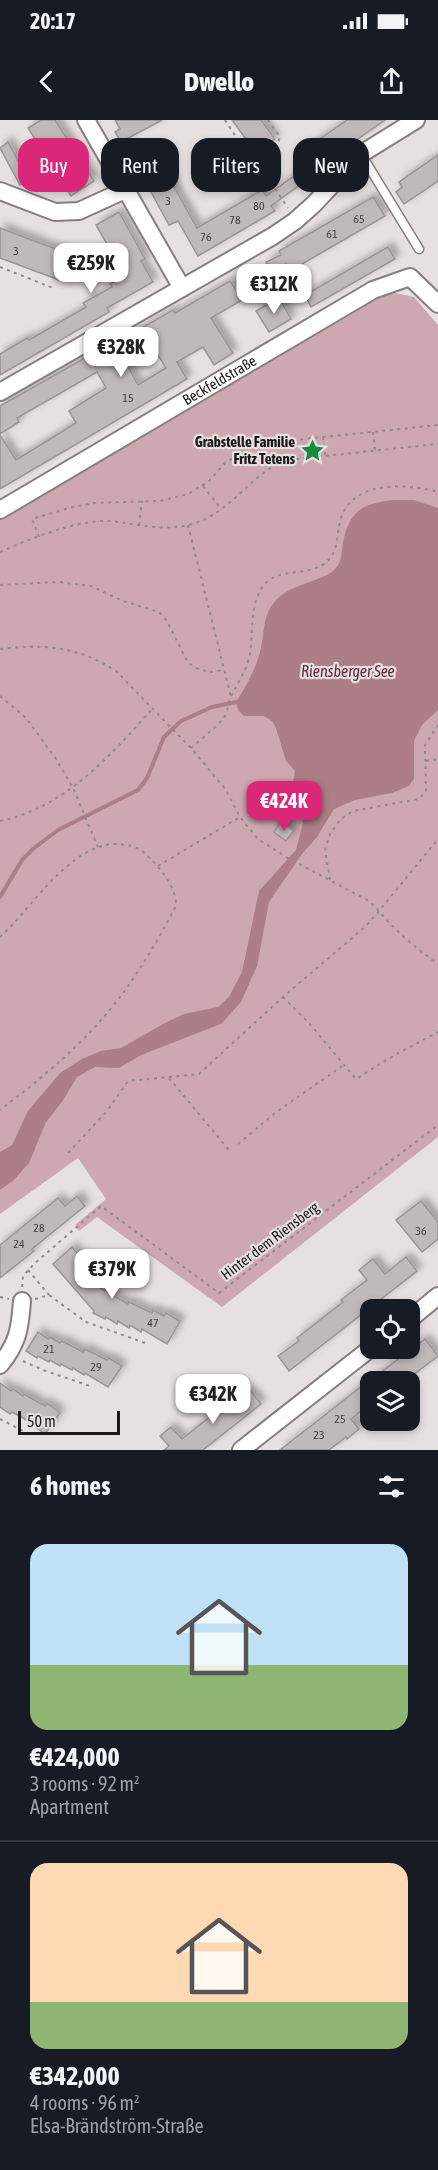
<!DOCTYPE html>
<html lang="en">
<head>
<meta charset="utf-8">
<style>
  :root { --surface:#171b24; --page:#20242c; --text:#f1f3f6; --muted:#9ea1a6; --line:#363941; --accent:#db2777 }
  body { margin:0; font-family:"Asap Condensed",sans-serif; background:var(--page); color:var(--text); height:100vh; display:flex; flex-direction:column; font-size:22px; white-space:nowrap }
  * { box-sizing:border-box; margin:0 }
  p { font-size:20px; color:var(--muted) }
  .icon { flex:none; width:33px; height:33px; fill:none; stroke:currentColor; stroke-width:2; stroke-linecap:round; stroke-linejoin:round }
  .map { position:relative; height:1330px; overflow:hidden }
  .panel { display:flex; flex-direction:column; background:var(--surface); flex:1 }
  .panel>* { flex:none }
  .banner { position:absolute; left:18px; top:18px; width:402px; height:54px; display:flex; gap:12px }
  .controls { position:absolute; left:360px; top:1179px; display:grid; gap:12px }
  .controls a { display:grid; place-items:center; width:60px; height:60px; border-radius:12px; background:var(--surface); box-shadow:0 3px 9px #0003; font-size:30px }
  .scale { position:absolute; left:18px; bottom:15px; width:102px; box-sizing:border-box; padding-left:6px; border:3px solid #1c191a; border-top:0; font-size:16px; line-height:21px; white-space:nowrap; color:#1c191a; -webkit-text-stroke:4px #e7e0e1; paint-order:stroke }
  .price { position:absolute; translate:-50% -51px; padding:0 14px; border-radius:12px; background:#fff; color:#222; font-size:20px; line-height:39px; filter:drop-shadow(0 2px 3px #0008) }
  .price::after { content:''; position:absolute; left:50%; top:36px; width:18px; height:14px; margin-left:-9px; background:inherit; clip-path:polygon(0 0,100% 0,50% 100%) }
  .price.selected { background:var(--accent); color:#fff }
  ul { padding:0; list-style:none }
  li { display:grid; align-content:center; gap:12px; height:318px; padding:0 30px }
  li+li { border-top:2px solid var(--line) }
  li span { display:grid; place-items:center; height:186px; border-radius:18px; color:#555 }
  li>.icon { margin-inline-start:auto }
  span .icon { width:108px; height:108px; fill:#fffc; stroke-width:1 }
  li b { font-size:26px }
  h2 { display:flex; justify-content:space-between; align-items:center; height:72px; padding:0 30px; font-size:26px }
  .pill { padding:0 21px; border-radius:18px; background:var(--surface); box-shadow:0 3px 9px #0003; font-size:21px; line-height:54px }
  .pill.selected { background:var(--accent); color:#fff }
  .status { display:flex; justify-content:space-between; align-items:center; height:42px; padding:0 30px; background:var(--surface); direction:ltr }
  .status svg { height:16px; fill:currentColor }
  header { display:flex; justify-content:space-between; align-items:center; height:78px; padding:0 30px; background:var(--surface); font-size:27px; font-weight:800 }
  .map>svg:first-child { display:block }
  .green { fill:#cea8b0 }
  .water { fill:#ac7e88 }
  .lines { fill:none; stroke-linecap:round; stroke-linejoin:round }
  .stream { stroke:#ac7e88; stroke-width:4 }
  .building { fill:#bfb9ba; stroke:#9a9495; stroke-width:1.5; fill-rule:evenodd; filter:url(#shadow) }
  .service-casing { stroke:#857f80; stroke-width:11 }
  .minor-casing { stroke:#857f80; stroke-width:20 }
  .path { stroke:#8f8a8b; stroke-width:2; stroke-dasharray:3 4.5; stroke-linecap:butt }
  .service { stroke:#fff; stroke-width:8 }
  .minor { stroke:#fff; stroke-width:16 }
  .labels { text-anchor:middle; stroke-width:4.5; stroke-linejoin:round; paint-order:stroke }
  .number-label { font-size:12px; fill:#454142 }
  .street-label { font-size:15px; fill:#1c191a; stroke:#e7e0e1 }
  .poi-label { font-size:15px; font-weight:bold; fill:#1c191a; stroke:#e7e0e1; text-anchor:end }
  .water-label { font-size:16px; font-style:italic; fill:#622738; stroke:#e7e0e1 }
</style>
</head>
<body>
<div class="status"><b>20:17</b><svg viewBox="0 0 49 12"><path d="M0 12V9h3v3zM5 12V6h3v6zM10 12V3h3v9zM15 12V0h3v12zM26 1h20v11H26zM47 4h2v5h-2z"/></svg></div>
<header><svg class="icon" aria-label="back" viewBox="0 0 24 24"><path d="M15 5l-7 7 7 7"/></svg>Dwello<svg class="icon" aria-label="share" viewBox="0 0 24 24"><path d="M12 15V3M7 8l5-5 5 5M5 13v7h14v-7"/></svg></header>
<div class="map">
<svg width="438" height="1330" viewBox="0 0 438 1330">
  <defs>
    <filter id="shadow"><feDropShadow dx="5" dy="-5" stdDeviation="3" flood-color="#0004"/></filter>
  </defs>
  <rect width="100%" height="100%" fill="#e7e0e1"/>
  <path class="green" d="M395,173l19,4 24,28v812l-216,170 -125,-90 -18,14 -4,-6 31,-26 -28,-41 -78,56v-696l363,-212 20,-12z"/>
  <path class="water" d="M393,380h21l24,8v202l-16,15 -8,16v38l-5,7 -17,7 -37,7 -21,9 -17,28 -15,17 -33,48 -12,64 -16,36 -20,22 -80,31 -22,13 -24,-1 -18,10 -15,25 -16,20 -17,41 -15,17 -14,10v-38l12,-7 16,-34 32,-38 22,-14 19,-8 20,-3 42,-24 21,-10 34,-7 11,-10 13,-25 17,-81 37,-41 7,-27 -1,-9 -12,-14 5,-29 -9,-10 -10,-33 -4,-7 -8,-5h-20l-6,-6 -2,-8c11,-17 20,-33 25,-54 3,-13 2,-28 9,-40 18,-29 56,-23 68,-43 4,-6 4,-16 5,-23 7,-32 19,-38 50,-42z"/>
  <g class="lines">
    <path class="stream" d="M0,777l22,-37 11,-11 25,-19 80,-40 9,-12 17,-41 17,-16 31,-14 24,-5"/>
  </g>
  <g class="building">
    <path d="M41,0h14l39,61 -23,15 -43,-68z"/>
    <path d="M115,0h47l-41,22 -6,-10 5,-3z"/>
    <path d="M232,0h29l14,19 -19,14z"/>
    <path d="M347,0h38l-76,53 -2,-3 4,7 -40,29 4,5 -77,45 -20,-35 -9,4 -30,-55 20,-10 38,68 65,-38 4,6 39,-28 -9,-12z"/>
    <path d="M8,22l21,39 -9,4 -20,-37z"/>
    <path d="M438,35v26l-34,23 -8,-12 6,-5 -3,-5z"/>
    <path d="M373,77l12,19 -95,55 -4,-7 -14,8 -6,-10 15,-7 -2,-4z"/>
    <path d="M119,92l26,47 -4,2 12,21 -46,26 2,4 -109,63v-21l27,-16 2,2 57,-33 -3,-4 29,-16 -2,-3 15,-8 -29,-51z"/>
    <path d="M0,108l69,26 -10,26 -59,-22z"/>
    <path d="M388,127l7,12 -84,48 -6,-12z"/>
    <path d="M230,161l12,19 -31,18 22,35 -19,12 -11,-18 -26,15 10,17 -187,110v-54l16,25 60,-37 -7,-12 37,-23 -9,-16 -80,46 2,4 -19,12v-28l99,-56 1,2 73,-42 2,3zM153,227l13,21 -28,17 -12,-22z"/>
    <path d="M279,178l12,21 -22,13 -13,-21z"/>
    <path d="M281,702l12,9 -7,10 -12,-9z"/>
    <path d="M77,1076l8,10 -53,43 2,2 -34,27v-33l58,-47 7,8z"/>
    <path d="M421,1081l17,21v17l-16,13 -26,-32z"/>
    <path d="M72,1127l31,35 -6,4 31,18 1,-2 23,11 1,-3 11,6 2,-3 14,8 -13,23 -25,-15 -1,3 -11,-7 -1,3 -11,-7 -1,3 -11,-7 -1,2 -12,-6 1,-2 -41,-47z"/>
    <path d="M406,1137l11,14 -128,100 -11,-15 21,-15 -2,-3 46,-36 -2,-2 26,-20 -8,-10 14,-11 12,15z"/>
    <path d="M38,1212l10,7 2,-2 10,6 2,-2 21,11 2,-3 22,11 2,-2 13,8 -14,21 -23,-14 -1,2 -11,-7 -1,2 -11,-6 -1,2 -10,-6 -1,2 -11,-6 -1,2 -11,-7z"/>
    <path d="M425,1219l13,17 -33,25 -37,1z"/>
    <path d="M0,1263l11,8 2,-2 10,7 1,-2 21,12 2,-3 13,10 -15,21 -22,-16 -11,-6 -2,2 -10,-7z"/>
    <path d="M362,1266l8,12v6l-19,15 8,10 -12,10 -1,-2 -17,13h-49z"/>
    <path d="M250,1270l11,14 -58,46h-39l5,-4 -9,-10 11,-9 11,12 30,-24 -2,-2 14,-12 4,6z"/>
  </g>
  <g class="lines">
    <defs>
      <path id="service" d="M361,34l58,95"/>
      <g id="minor">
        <path d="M86,0l96,168"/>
        <path d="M0,71l55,21 24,-1 46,-21"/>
        <path d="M0,272l273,-156 22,-15 19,-17 47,-50 55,-34"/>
        <path id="s1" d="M0,390l373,-220 37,-13 28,27"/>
        <path d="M410,1199l28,-23"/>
        <path d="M0,1245c18,-22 20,-36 22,-64"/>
        <path d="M241,1330l130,-102"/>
      </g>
    </defs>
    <use href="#service" class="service-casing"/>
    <use href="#minor" class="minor-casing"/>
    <g class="path">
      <path d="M225,0l29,44 3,-3 31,47"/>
      <path d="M257,41l20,-15 3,-9 -12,-17"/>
      <path d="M0,147l53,21"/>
      <path d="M373,312l2,18"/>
      <path d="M323,317l2,18"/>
      <path d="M203,366l19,24"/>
      <path d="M139,405l3,-24"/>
      <path d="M188,405l43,172"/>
      <path d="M39,417l-7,-18 37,-11 25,-5 65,-2 29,-7 20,-12 17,-19 26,-16 44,-7 143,-15"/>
      <path d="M0,432c29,-13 79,-33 110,-31 29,3 53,11 82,3 39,-11 58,-50 94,-64l152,-16"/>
      <path d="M0,465l59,-3 32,4 32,15 36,11 8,9 21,42 12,7 12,2 12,-2"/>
      <path d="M0,529c45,-5 77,-3 116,22l75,77 35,42 14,27 18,22 30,19 81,43 10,10 59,-72"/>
      <path d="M0,576l26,22 30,41 17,29 25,59"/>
      <path d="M191,628c10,-9 22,-18 31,-28 5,-5 6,-14 8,-21 7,-16 16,-27 20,-45 3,-20 0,-45 10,-63 13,-26 46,-13 65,-28 16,-12 10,-34 18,-50 15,-33 66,-29 95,-21"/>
      <path d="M426,641l12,-2"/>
      <path d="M0,701c65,-13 111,-66 153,-113"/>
      <path d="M158,746l82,-49"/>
      <path d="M330,760l-5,-30 5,-16 11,-15 12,-8 66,-12 7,-8 -1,-46 13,-20"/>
      <path d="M0,817c35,-31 80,-112 137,-89 5,1 10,8 14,11 11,11 26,31 25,47 -16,30 -33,60 -53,87 -33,45 -78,83 -123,117"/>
      <path d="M283,877l26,26 47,56 37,-23 45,-24"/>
      <path d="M169,958l60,72"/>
      <path d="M238,1024l37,-31 70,-49"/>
      <path d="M68,1033l39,-42 21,-30 71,-7 84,-77 83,-71 13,-15c17,21 37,37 59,53"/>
      <path d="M28,1150l21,25"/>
      <path d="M22,1167l1,-11 11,-12 67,-58 118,87 219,-168"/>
      <path d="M0,1177l9,2"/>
      <path d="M35,1179l14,-4 37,27 62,22"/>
      <path d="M23,1241l20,9 47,16"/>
      <path d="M0,1299l31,16"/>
    </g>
    <use href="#service" class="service"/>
    <use href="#minor" class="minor"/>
  </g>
  <defs>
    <symbol id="sight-bare" viewBox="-9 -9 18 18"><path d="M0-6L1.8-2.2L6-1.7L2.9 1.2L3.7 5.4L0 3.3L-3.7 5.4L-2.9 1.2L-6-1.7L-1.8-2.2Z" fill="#178b44" stroke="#e7e0e1" stroke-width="2.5" paint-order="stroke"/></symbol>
  </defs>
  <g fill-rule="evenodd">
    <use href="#sight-bare" x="296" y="314" width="33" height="33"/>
  </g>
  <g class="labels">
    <g class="number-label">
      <text x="168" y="85">3</text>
      <text x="259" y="90">80</text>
      <text x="359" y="103">65</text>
      <text x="235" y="104">78</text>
      <text x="332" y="118">61</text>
      <text x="206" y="121">76</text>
      <text x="16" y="135">3</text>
      <text x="128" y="282">15</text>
      <text x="39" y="1112">28</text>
      <text x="421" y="1115">36</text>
      <text x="19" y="1128">24</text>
      <text x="153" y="1207">47</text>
      <text x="49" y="1233">21</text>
      <text x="96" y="1251">29</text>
      <text x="340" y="1303">25</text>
      <text x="319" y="1319">23</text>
    </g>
    <g class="street-label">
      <text dy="5" stroke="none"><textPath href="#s1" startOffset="255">Beckfeldstraße</textPath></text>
      <text transform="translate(270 1121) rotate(-37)" y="5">Hinter dem Riensberg</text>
    </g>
    <g class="poi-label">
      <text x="295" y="327">Grabstelle Familie<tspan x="295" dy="17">Fritz Tetens</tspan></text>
    </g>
    <g class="water-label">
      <text x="348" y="557">Riensberger See</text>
    </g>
  </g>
</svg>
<div class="controls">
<a><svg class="icon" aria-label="locate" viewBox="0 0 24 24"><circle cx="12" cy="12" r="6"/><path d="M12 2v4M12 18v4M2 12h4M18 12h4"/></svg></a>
<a><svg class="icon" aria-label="layers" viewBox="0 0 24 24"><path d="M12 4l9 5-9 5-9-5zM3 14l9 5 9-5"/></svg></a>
</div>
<div class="scale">50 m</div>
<b class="price" style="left:91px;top:174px">€259K</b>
<b class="price" style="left:274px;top:195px">€312K</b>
<b class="price" style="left:121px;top:258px">€328K</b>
<b class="price selected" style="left:284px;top:712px">€424K</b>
<b class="price" style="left:112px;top:1180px">€379K</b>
<b class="price" style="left:213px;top:1305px">€342K</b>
<div class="banner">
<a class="pill selected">Buy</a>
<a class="pill">Rent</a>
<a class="pill">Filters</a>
<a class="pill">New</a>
</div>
</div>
<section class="panel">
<h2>6 homes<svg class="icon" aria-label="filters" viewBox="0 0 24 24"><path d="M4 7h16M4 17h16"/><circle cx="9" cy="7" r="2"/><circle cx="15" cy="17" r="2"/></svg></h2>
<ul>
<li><span style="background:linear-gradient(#bfe0f5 65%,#8fb573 0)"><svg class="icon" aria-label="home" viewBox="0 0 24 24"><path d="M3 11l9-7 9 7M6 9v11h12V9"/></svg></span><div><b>€424,000</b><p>3 rooms · 92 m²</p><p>Apartment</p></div></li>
<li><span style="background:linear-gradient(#ffd9b3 75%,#8fb573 0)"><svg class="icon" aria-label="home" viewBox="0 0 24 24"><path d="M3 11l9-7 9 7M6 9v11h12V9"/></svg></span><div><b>€342,000</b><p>4 rooms · 96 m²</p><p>Elsa-Brändström-Straße</p></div></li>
</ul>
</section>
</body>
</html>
